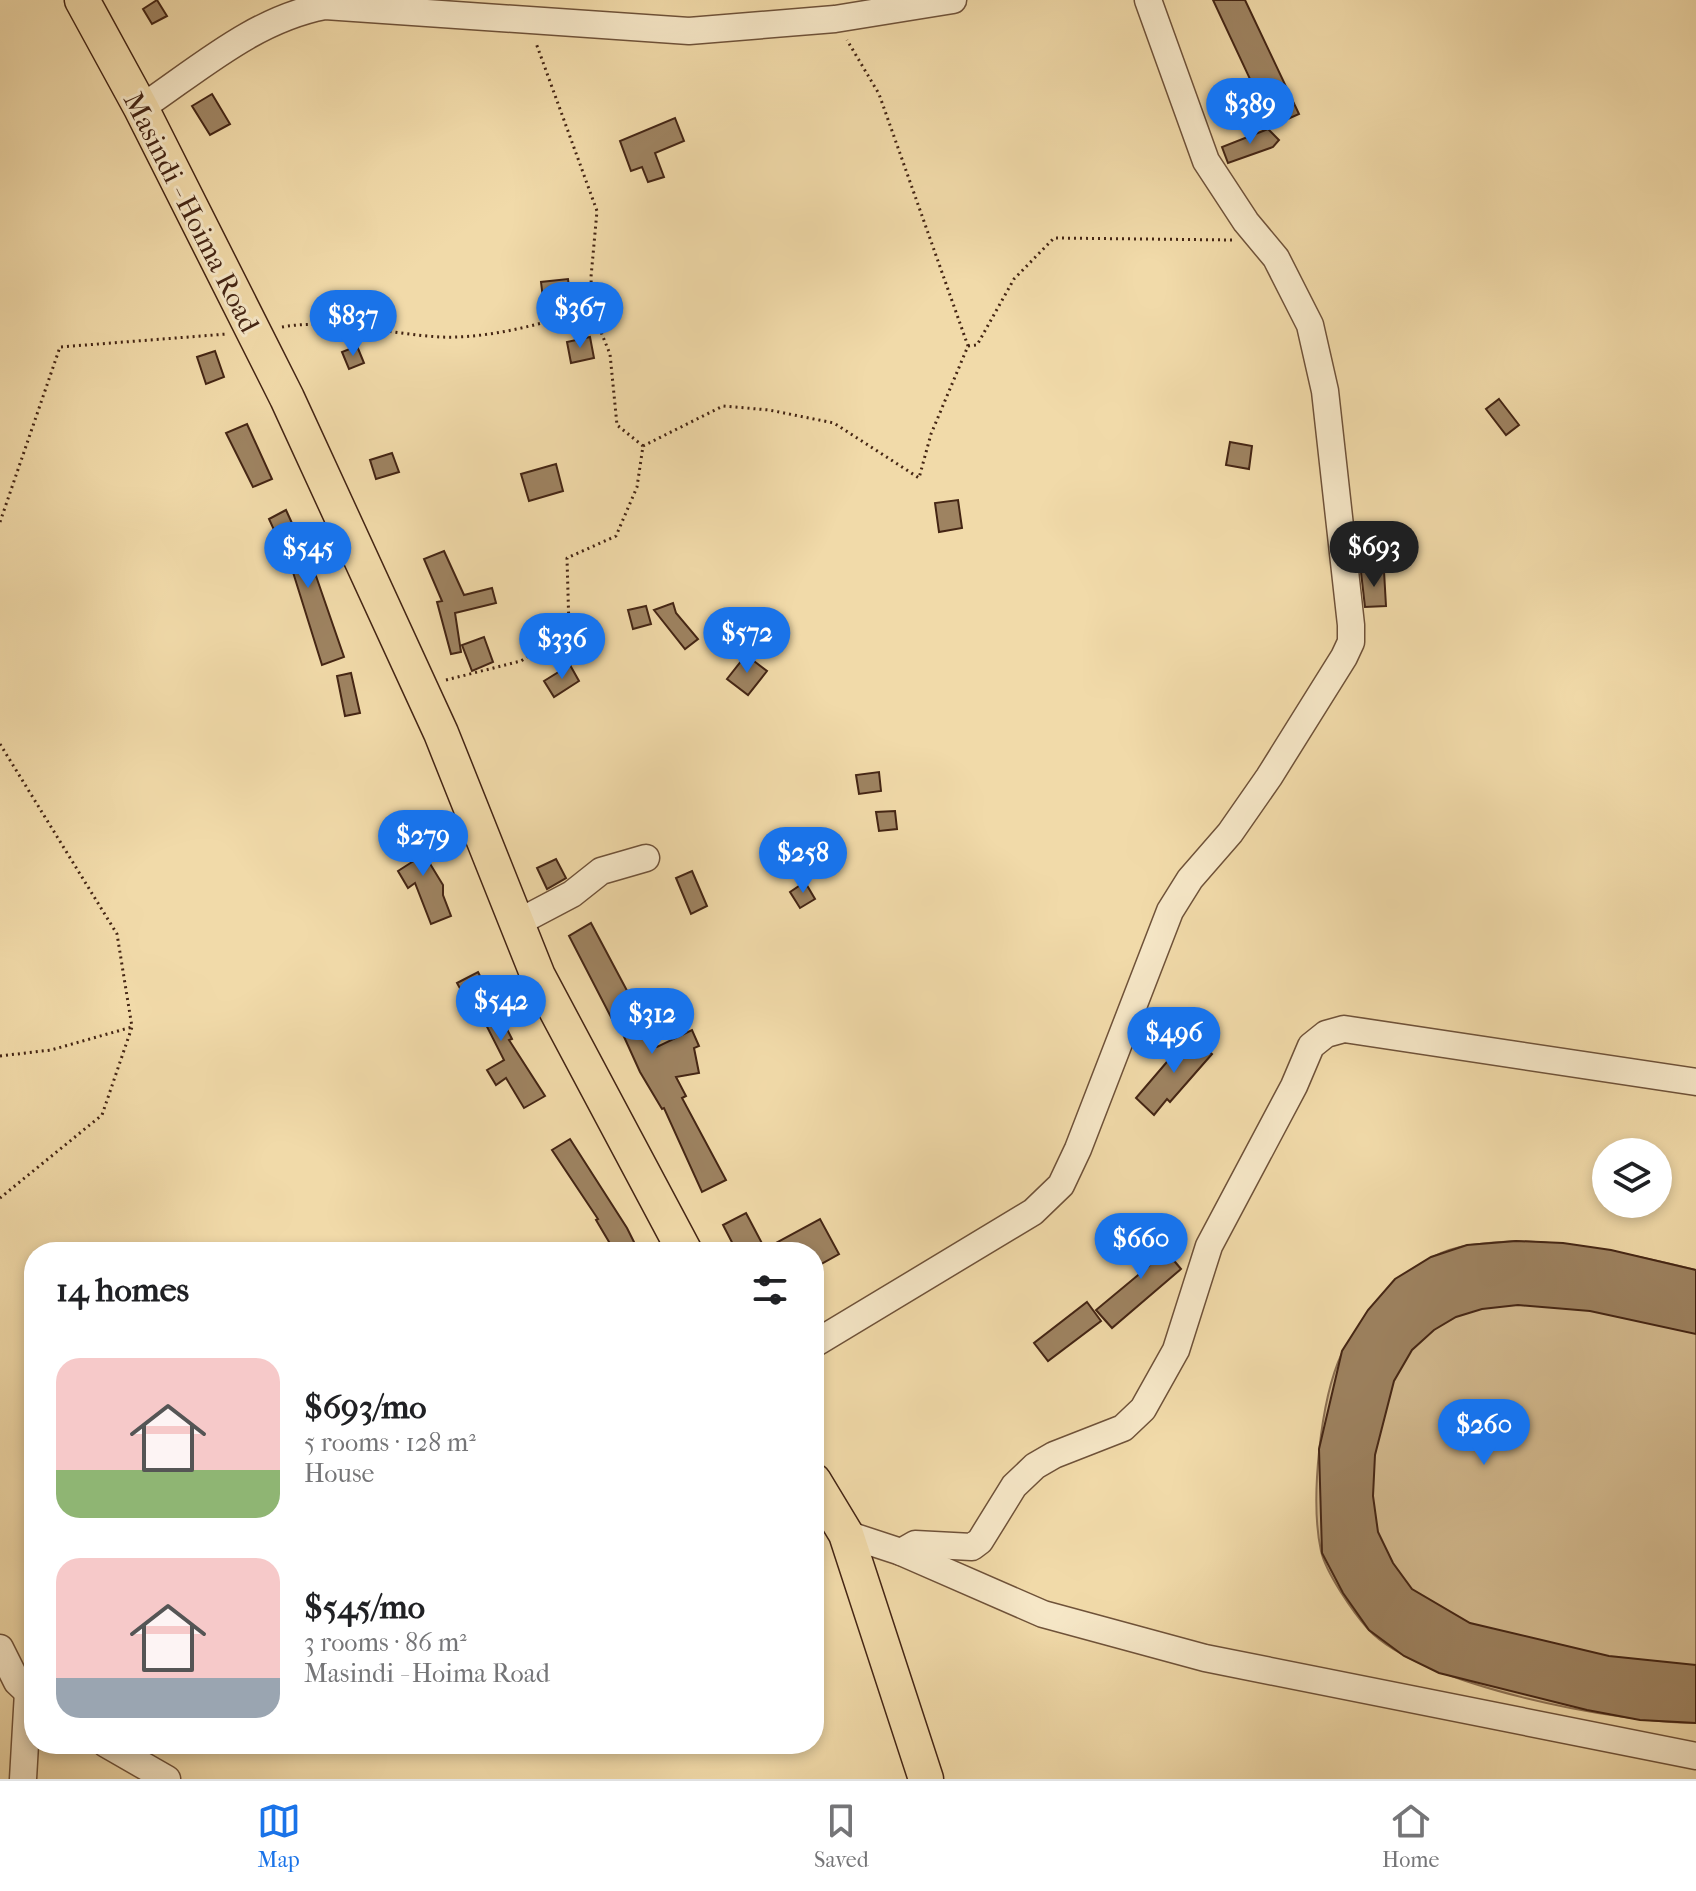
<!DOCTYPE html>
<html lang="en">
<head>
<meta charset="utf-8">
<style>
  :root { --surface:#fff; --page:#f2f2f2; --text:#202124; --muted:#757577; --line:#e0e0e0; --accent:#1a73e8 }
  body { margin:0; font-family:"IM FELL French Canon",serif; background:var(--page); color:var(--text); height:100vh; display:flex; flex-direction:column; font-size:30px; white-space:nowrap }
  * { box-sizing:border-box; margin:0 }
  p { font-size:26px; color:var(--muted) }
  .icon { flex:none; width:44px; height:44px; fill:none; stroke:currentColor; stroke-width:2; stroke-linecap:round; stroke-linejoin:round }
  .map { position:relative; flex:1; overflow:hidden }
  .side { position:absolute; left:24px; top:1242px; width:800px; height:512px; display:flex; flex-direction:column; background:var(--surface); border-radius:32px; box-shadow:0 4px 12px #0003 }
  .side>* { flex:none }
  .controls { position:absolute; left:1592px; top:1138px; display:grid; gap:16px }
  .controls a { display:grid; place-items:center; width:80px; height:80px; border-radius:50%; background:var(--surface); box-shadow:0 4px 12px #0003; font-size:40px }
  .price { position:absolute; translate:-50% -68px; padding:0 18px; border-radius:28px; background:var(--accent); color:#fff; font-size:26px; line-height:52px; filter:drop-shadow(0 2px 4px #0008) }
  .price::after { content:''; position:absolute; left:50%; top:48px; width:24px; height:18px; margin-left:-12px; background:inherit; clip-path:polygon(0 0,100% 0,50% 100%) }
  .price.current { background:#222; color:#fff }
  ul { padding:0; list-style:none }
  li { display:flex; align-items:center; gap:24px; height:200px; padding:0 32px }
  li span { display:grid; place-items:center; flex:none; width:224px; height:160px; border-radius:24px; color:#555 }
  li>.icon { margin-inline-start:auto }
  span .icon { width:96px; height:96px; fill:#fffc; stroke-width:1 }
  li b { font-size:34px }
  h2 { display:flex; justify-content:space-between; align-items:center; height:96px; padding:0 32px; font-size:34px }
  .tab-bar { display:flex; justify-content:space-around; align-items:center; height:112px; border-top:2px solid var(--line); background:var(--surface); font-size:22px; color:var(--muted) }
  .tab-bar a { display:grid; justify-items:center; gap:4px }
  .tab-bar .current { color:var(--accent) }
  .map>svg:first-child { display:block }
  .green { fill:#d4bb90; stroke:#8c7052; stroke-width:2 }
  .building { fill:#9e8361; stroke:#442514; stroke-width:2 }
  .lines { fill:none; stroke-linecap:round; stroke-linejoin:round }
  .minor-casing { stroke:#6f5239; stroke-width:29 }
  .major-casing { stroke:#442514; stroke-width:37 }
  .path { stroke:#442514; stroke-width:3; stroke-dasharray:2 4; stroke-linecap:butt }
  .minor { stroke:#f6e7c7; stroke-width:26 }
  .major { stroke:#f1daa9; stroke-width:34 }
  .labels { text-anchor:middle; stroke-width:6; stroke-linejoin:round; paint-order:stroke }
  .street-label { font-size:28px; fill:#442514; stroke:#f6e7c7 }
</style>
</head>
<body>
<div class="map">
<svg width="1696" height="1779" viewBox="0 0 1696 1779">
  <rect width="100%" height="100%" fill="#f1daa9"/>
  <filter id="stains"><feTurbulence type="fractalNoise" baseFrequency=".0025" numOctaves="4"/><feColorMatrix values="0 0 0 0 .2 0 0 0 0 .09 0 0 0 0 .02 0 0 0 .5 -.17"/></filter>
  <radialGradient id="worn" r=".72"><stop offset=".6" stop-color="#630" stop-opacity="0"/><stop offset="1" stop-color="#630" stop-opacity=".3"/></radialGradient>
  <path class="green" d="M1516,1241c62,2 120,14 180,29v453c-78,0 -275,-37 -328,-94 -15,-17 -42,-56 -47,-78 -11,-50 -1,-151 21,-198 8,-17 39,-43 53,-58 11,-11 24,-31 38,-38 26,-14 55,-14 83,-16z"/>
  <g class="building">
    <path d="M157,0l10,16 -15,8 -9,-15z"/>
    <path d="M1213,0h32l54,114 -27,12z"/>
    <path d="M212,94l18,30 -20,11 -18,-29z"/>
    <path d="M675,118l9,23 -29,12 9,24 -16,5 -6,-15 -11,4 -11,-30z"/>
    <path d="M1268,129l11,11 -6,7 -45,16 -6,-16z"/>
    <path d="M568,279l4,33 -27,3 -4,-33z"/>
    <path d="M590,337l4,21 -23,5 -4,-21z"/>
    <path d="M357,346l7,17 -15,6 -7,-17z"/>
    <path d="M215,351l9,26 -18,7 -9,-27z"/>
    <path d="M1499,399l20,26 -13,10 -20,-26z"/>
    <path d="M247,424l25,55 -19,8 -27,-54z"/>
    <path d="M1230,442l22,4 -3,23 -23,-4z"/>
    <path d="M392,453l7,19 -23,7 -6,-19z"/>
    <path d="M556,464l7,27 -34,10 -8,-27z"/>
    <path d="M958,500l4,28 -23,4 -4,-29z"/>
    <path d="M286,510l30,66 28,81 -22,8 -30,-96 -23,-50z"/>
    <path d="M444,551l20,44 28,-7 4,15 -41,10 6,39 -10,2 -14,-52 5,-1 -18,-42z"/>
    <path d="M1384,571l2,35 -21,1 -4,-35z"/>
    <path d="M673,603l3,10 22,26 -13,10 -31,-39z"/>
    <path d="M646,606l5,18 -18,5 -5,-19z"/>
    <path d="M484,637l9,25 -21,9 -10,-26z"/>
    <path d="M746,655l21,16 -19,24 -21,-16z"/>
    <path d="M570,665l9,16 -25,16 -10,-16z"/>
    <path d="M351,673l9,40 -15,3 -8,-40z"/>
    <path d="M879,772l2,19 -22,3 -3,-19z"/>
    <path d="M895,811l2,18 -18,2 -3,-19z"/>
    <path d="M407,826l36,59v10l8,21 -20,8 -16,-41 -7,5 -10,-17 14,-9 -18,-26z"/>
    <path d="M556,859l10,19 -19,11 -10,-21z"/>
    <path d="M692,871l15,35 -16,8 -15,-36z"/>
    <path d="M805,882l10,17 -15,9 -10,-16z"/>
    <path d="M591,923l66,124 35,-17 7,16 -5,2 5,25 -23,4 10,19 -4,2 44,82 -24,12 -38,-84 -2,1 -22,-37 -24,-53 -3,2 -44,-85z"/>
    <path d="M478,972l34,67 -3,1 36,56 -21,12 -18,-30 -10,7 -9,-15 17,-10 -26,-51 -5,3 -16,-29z"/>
    <path d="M1190,1035l22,19 -42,48 -3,-3 -13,16 -18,-17z"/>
    <path d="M570,1139l57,89 12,24h-24l-19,-32 2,-1 -46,-69z"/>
    <path d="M746,1213l19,36 55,-30 19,35 -25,14v-16h-77l-14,-27z"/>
    <path d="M1149,1231l32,38 -69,59 -16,-18 53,-44 -17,-20z"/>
    <path d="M1516,1241l47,2 48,7 85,20v64l-106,-23 -72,-6 -36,4 -26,8 -22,13 -22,20 -18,31 -19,74 -2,41 5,36 15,31 19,26 58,34 139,33 87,9v58l-56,-3 -53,-10 -148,-37 -35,-17 -35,-26 -26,-37 -21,-40 -3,-104 23,-98 26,-41 27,-31 36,-22 36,-12z"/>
    <path d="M1087,1302l14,19 -53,40 -14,-18z"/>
  </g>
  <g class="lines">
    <defs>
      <g id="minor">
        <path d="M141,108c58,-39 114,-89 184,-102l364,25 146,-12 118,-19"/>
        <path d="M517,923l55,-29 29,-23 45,-13"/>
        <path d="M814,1344l219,-132 28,-27 17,-36 92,-238 20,-32 40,-46 39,-56 75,-120 7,-15v-17l-26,-234 -15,-66 -34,-67 -30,-36 -40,-61 -58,-161"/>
        <path d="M846,1534l55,18 142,62 162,44 491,98"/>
        <path d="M901,1552l14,-8 57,3 8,-6 34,-55 21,-20 19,-11 69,-27 20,-19 33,-59 33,-104 85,-160 17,-40 15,-12 18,-5 352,53"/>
        <path d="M0,1648l17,34 17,16"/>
        <path d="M106,1744l61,35"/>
        <path d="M23,1779l5,-87"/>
      </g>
      <g id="major">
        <path d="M82,0l59,108 146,290 154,335 97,243 147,276"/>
        <path d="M814,1481l32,53 80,245"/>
      </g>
    </defs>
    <use href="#minor" class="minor-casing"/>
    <use href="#major" class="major-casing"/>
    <g class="path">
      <path d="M282,327c51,-9 106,7 158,10 51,2 102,-14 150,-27"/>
      <path d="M968,346l9,-1 37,-66 40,-41 179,2"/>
      <path d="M643,446l80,-40 46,4 65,13 85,55 12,-44 37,-88 -89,-252 -32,-54"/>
      <path d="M0,522l60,-175 167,-13"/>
      <path d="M446,680l75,-19 48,-33 -2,-70 49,-22 21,-49 6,-41 -26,-21 -7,-71 -18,-44 -1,-33 6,-66 -61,-168"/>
      <path d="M0,744l117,190 15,93 -30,88 -102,83"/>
      <path d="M0,1056l51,-6 81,-23"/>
    </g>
    <use href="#minor" class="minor"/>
    <use href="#major" class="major"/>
  </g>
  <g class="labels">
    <g class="street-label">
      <text transform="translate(192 212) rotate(63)" y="10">Masindi - Hoima Road</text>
    </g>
  </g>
  <rect width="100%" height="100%" filter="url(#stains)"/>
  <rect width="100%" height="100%" fill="url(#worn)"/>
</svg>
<div class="controls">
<a><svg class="icon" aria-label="layers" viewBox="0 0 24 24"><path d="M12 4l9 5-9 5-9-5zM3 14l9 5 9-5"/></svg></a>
</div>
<b class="price" style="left:1250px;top:146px">$389</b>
<b class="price" style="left:580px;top:350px">$367</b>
<b class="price" style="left:353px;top:358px">$837</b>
<b class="price current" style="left:1374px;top:589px">$693</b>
<b class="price" style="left:308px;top:590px">$545</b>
<b class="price" style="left:747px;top:675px">$572</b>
<b class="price" style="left:562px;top:681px">$336</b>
<b class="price" style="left:423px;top:878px">$279</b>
<b class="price" style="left:803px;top:895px">$258</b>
<b class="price" style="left:501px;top:1043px">$542</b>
<b class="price" style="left:652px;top:1056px">$312</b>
<b class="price" style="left:1174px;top:1075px">$496</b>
<b class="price" style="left:1141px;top:1281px">$660</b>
<b class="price" style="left:1484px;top:1467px">$260</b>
<section class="side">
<h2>14 homes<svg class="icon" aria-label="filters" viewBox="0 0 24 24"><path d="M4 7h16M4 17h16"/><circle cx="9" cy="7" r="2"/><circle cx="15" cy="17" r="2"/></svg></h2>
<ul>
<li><span style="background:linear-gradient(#f6c9c9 70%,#8fb573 0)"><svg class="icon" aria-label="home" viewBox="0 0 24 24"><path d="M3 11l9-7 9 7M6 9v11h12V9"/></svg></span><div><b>$693/mo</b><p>5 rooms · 128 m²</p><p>House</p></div></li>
<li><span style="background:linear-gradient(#f6c9c9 75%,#9aa5b1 0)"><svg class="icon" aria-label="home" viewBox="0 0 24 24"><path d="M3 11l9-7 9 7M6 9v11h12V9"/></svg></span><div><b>$545/mo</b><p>3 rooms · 86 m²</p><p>Masindi - Hoima Road</p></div></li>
</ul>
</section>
</div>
<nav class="tab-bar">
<a class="current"><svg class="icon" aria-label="map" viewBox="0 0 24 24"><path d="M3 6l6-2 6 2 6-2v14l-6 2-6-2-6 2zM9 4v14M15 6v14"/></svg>Map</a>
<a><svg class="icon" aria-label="saved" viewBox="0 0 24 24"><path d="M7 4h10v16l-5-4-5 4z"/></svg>Saved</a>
<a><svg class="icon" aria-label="home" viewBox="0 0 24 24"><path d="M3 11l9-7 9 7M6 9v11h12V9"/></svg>Home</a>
</nav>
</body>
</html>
